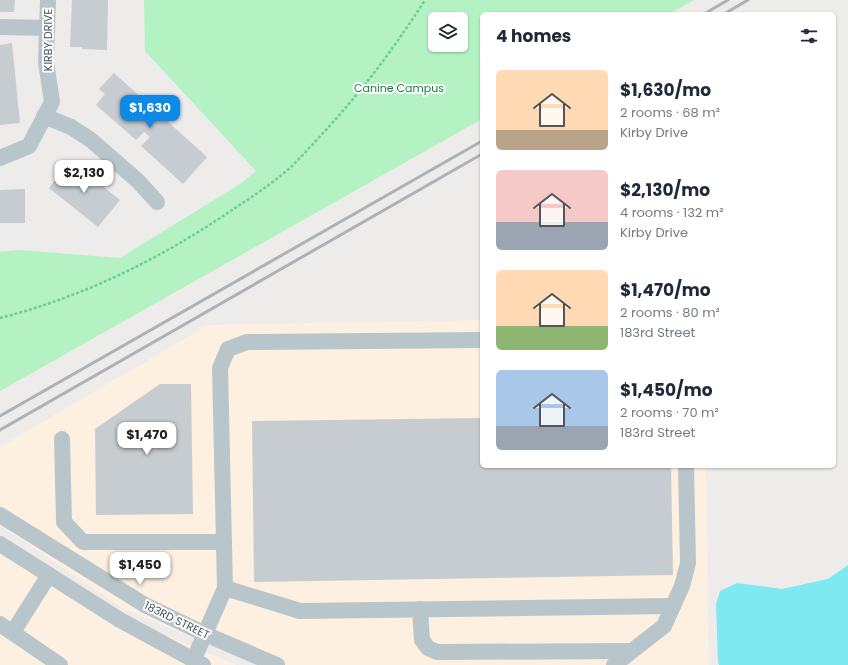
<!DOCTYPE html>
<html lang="en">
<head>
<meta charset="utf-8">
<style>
  :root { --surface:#fff; --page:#f6f6f7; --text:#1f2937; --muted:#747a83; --accent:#0d8ae6 }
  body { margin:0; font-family:Poppins,sans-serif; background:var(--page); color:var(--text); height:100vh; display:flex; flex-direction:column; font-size:15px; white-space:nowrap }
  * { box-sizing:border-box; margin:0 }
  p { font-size:13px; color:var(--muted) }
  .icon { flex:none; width:22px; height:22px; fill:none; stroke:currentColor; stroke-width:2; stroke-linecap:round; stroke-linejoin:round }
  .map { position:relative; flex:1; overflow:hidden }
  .side { position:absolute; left:480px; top:12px; width:356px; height:456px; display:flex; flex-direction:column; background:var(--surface); border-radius:6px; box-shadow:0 1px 3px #0004 }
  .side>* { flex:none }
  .controls { position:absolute; left:428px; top:12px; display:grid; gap:8px }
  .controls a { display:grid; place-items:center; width:40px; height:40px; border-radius:6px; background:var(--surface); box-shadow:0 1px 3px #0004; font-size:20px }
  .price { position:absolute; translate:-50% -34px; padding:0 9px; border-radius:8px; background:#fff; color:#222; font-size:13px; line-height:26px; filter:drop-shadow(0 1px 2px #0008) }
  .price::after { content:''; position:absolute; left:50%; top:24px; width:12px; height:9px; margin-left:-6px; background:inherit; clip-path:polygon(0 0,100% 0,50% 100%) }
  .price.on { background:var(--accent); color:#fff }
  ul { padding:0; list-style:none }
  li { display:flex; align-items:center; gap:12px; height:100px; padding:0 16px }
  li span { display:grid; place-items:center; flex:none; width:112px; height:80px; border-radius:6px; color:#555 }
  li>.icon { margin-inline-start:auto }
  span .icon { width:48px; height:48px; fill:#fffc; stroke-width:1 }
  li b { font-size:17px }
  h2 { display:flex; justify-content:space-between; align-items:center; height:48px; padding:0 16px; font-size:17px }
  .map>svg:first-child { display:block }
  .commercial { fill:#fdf0e0 }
  .green { fill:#b4f1c3; fill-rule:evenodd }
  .water { fill:#7ee9f1 }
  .building { fill:#c7ccd1 }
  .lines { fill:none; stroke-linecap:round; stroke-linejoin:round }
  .path { stroke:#6ad190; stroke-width:2.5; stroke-dasharray:3 2; stroke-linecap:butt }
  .minor { stroke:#b8c6cc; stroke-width:16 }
  .rail { stroke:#adb2b6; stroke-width:3 }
  .labels { text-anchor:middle; stroke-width:4; stroke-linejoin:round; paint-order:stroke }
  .street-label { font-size:11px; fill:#43525a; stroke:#fff }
  .park-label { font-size:11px; fill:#107e38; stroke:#fff }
</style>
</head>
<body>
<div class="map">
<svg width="848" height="665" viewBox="0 0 848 665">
  <rect width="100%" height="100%" fill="#eeebeb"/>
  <g class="commercial">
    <path d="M482,320v146h224l3,199h-451l-134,-56 -124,-84v-78l208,-122z"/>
    <path d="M0,536l121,81 116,48h-237z"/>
  </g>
  <path class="green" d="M144,0h550l-25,14h-187v105l-482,272v-139l19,-2 101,8 120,-74 16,-13 -111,-120zM435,19h26v26h-26z"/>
  <path class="water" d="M848,565v100h-129l-1,-5 -2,-56 4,-13 17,-8 45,6 46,-10z"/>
  <g class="building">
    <path d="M0,0h15l-1,12h-14z"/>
    <path d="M72,0h36l-1,50 -25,-1v-2h-12z"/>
    <path d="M12,43l8,80 -20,2v-80z"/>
    <path d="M114,73l93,84 -24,27 -42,-38 9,-9 -6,-5 -8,8 -40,-35 9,-11 -6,-5z"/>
    <path d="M71,161l49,39 -22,27 -49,-39z"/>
    <path d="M25,189v34h-25v-33z"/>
    <path d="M160,384h31l2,130 -97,1 -1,-86z"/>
    <path d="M482,418v48h189l2,109 -419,7 -2,-161z"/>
  </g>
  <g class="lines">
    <path class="path" d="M0,318c83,-21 162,-60 232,-108 20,-13 41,-27 59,-43 11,-11 22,-23 33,-35 38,-41 71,-85 101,-132"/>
    <g class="minor">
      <path d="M0,27l47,1"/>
      <path d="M44,116l27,11 20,13 48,42 18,20"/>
      <path d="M0,158l29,-12 23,-44 -6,-40 2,-62"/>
      <path d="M62,439l2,83 19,20h141"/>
      <path d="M0,515l145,90 60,29 72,31"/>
      <path d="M0,544l120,76 83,45"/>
      <path d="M225,588l75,23 373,-5"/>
      <path d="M420,609l2,31 6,8 9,4 194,-1"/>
      <path d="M0,624l60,41"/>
      <path d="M13,632l36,-57"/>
      <path d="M194,665l-1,-4 32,-73 -5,-220 8,-19 19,-7 235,-2"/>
      <path d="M614,665l50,-39 18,-40 6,-23 -2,-97"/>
    </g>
    <g class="rail">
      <path d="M704,14l24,-14"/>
      <path d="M724,14l24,-14"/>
      <path d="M0,416l482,-275"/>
      <path d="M0,430l482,-276"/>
    </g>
  </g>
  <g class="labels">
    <g class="street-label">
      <text transform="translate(48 40) rotate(-90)" y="4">KIRBY DRIVE</text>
      <text transform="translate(177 620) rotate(26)" y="4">183RD STREET</text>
    </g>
    <g class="park-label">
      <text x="399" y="92">Canine Campus</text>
    </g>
  </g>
</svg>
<div class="controls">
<a><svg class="icon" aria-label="layers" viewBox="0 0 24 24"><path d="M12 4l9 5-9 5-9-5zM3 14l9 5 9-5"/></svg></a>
</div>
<b class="price on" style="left:150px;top:129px">$1,630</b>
<b class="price" style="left:84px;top:194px">$2,130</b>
<b class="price" style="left:147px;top:456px">$1,470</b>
<b class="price" style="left:140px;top:586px">$1,450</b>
<section class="side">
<h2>4 homes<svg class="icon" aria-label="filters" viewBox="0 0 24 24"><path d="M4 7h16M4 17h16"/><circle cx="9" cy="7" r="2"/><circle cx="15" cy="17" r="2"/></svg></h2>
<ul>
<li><span style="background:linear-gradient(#ffd9b3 75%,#b9a48a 0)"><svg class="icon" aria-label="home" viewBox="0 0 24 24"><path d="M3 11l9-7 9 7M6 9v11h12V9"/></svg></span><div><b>$1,630/mo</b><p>2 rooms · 68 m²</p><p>Kirby Drive</p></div></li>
<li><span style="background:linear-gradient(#f6c9c9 65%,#9aa5b1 0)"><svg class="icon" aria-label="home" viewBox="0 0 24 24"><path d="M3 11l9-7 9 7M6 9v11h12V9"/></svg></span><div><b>$2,130/mo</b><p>4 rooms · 132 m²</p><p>Kirby Drive</p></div></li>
<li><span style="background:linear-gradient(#ffd9b3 70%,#8fb573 0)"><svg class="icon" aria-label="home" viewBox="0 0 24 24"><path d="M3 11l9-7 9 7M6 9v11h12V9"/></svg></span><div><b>$1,470/mo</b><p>2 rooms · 80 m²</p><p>183rd Street</p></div></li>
<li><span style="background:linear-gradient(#a9c7e8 70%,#9aa5b1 0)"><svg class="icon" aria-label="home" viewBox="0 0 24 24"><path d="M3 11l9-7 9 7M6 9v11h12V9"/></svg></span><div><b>$1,450/mo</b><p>2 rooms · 70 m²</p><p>183rd Street</p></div></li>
</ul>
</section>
</div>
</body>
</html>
